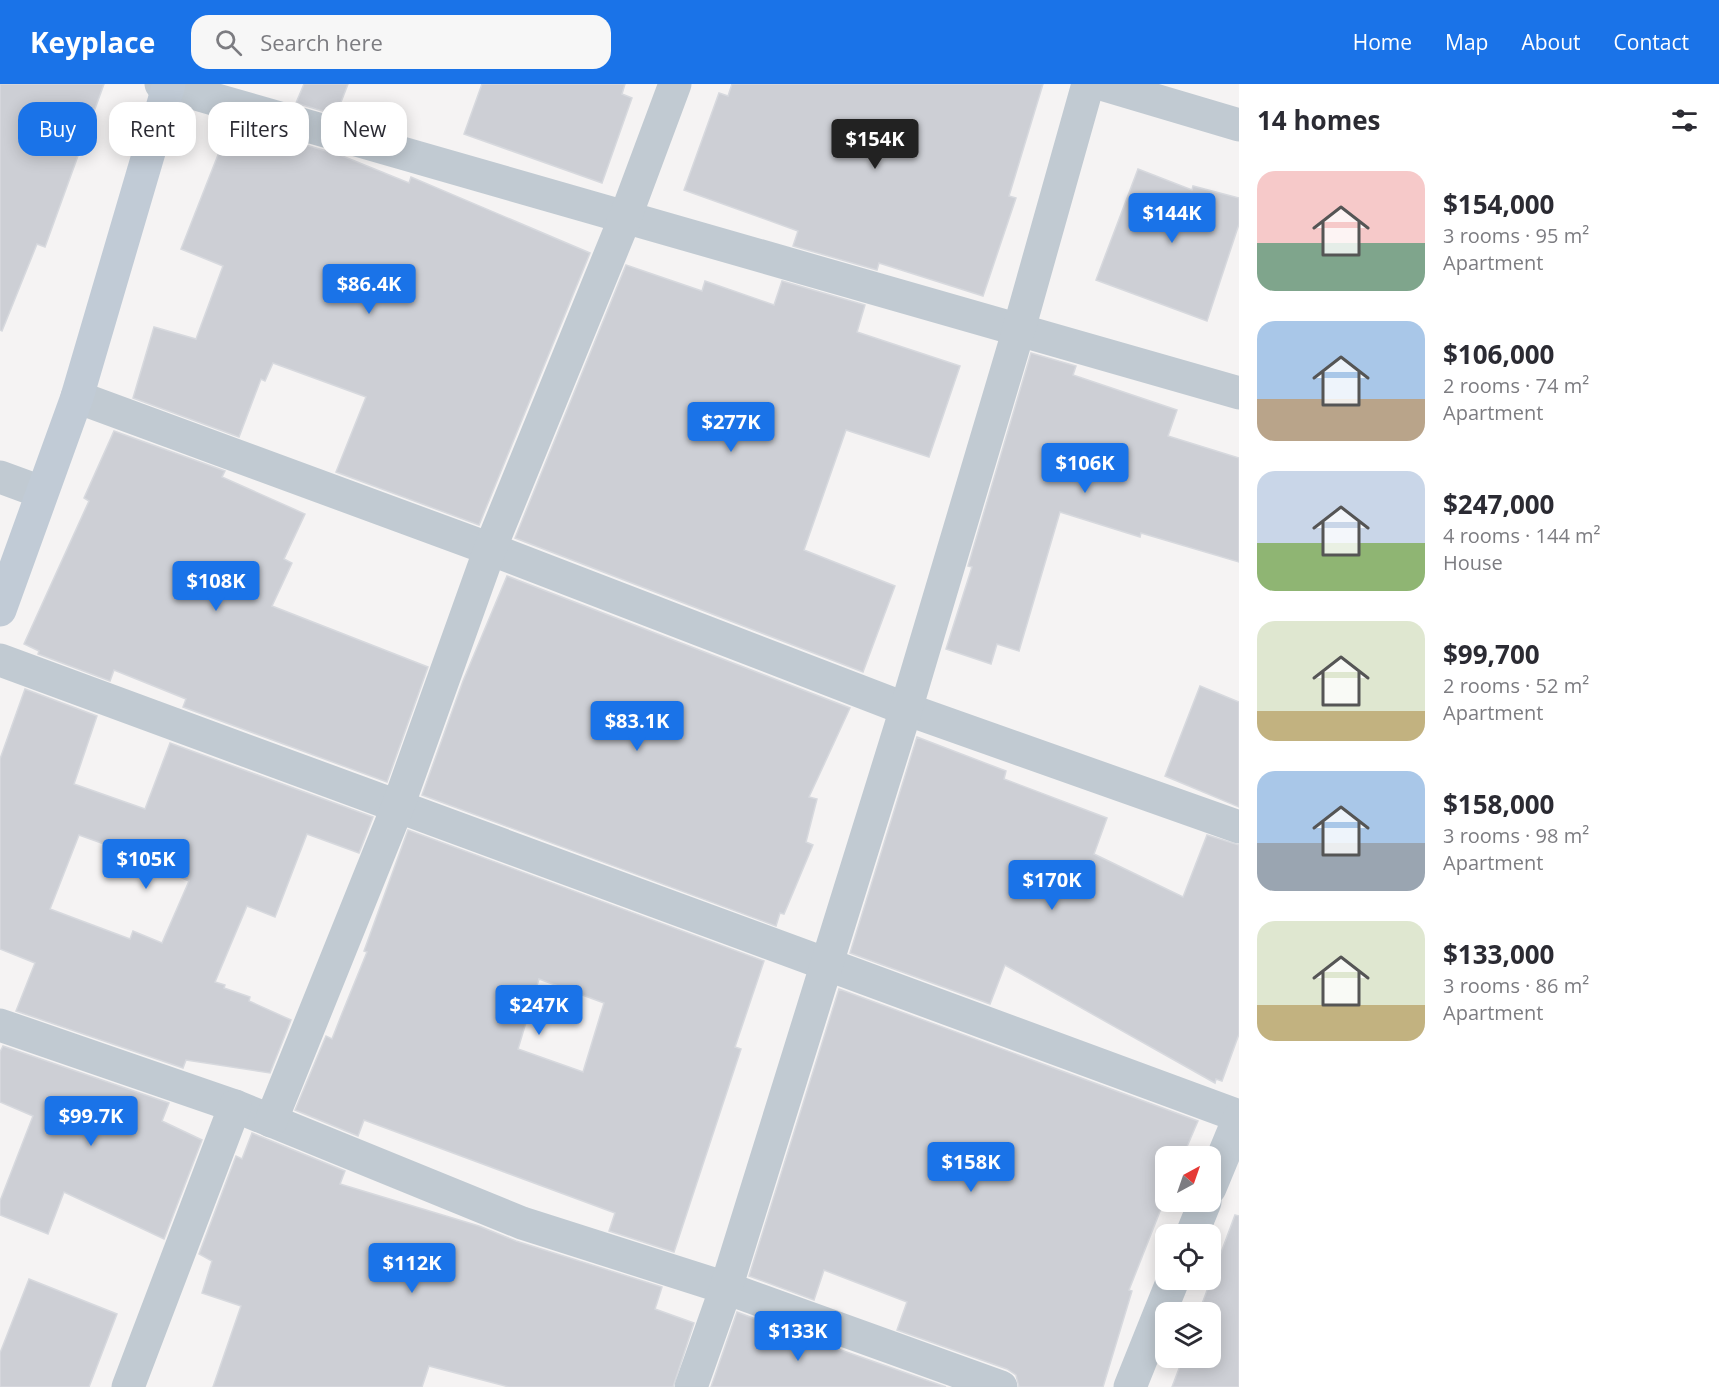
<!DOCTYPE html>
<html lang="en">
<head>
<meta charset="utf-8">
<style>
  :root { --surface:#fff; --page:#f7f7f7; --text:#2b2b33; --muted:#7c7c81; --accent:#1a73e8 }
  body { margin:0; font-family:"Open Sans",sans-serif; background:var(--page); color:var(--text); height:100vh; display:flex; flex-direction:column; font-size:22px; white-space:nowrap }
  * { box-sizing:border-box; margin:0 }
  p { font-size:20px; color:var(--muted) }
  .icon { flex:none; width:33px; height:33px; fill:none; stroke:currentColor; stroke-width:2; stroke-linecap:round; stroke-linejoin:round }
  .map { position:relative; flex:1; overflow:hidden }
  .drawer { display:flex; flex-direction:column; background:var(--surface); width:480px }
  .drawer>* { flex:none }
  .hud { position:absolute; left:18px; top:18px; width:570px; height:54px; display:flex; gap:12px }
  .needle { width:39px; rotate:40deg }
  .controls { position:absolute; left:1155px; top:1062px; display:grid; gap:12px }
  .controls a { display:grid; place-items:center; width:66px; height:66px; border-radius:12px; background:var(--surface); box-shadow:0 3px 15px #0003; font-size:30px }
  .price { position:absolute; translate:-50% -51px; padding:0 14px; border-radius:6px; background:var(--accent); color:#fff; font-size:20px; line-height:39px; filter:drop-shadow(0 2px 3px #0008) }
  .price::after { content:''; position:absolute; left:50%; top:36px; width:18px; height:14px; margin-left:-9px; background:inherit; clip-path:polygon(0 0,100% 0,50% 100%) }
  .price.on { background:#222; color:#fff }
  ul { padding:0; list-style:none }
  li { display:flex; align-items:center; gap:18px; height:150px; padding:0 18px }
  li span { display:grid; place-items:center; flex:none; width:168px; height:120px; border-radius:18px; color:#555 }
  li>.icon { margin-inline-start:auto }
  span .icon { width:72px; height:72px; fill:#fffc; stroke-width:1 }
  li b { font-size:26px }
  h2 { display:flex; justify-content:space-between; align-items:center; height:72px; padding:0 18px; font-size:26px }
  .pill { padding:0 21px; border-radius:18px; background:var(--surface); box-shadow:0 3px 15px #0003; font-size:21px; line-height:54px }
  .pill.on { background:var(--accent); color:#fff }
  header { display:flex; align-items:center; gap:36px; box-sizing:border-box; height:84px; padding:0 30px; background:var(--accent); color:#fff }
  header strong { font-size:28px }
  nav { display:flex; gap:33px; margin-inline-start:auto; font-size:21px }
  .search { width:420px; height:54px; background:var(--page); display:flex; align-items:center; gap:15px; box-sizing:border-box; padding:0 21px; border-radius:18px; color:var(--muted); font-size:22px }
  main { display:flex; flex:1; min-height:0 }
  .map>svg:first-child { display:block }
  .building { fill:#cdcfd5; stroke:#d7d9de; stroke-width:1.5; fill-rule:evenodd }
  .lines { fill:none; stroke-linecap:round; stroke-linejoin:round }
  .street { stroke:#c1cad2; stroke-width:33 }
  .secondary { stroke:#c1cbd6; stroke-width:33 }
</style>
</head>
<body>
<header>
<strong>Keyplace</strong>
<div class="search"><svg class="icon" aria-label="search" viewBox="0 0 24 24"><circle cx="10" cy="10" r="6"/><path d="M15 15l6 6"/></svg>Search here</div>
<nav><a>Home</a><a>Map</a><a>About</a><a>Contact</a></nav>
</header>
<main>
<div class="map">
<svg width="1239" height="1303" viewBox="0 0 1239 1303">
  <rect width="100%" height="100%" fill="#f5f3f3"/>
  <g class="building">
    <path d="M0,0h104l-59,163 -8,-3 -35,87 -2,-1z"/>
    <path d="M304,0h44l-12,31 -40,-12z"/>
    <path d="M482,0h143l-3,10 10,4 -30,85 -138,-49z"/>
    <path d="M732,0h311l-34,112 7,2 -33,98 -104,-33 -2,7 -84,-24 5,-15 -114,-41 35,-97 9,3z"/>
    <path d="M227,48l50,19 5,-13 58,17 69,28 2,-6 179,76 -111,272 -143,-53 30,-75 -93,-34 -8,18 -4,-2 -22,58 -106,-39 21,-71 42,12 27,-73 -42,-17z"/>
    <path d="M1138,85l54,21 1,-4 46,12v26l-32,97 -111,-41z"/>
    <path d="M626,181l76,26 3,-10 69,24 8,-24 83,24 -8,27 103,34 -31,91 -83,-27 -42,120 91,36 -32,86 -348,-134z"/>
    <path d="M1031,269l45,13 -3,9 104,35 -9,26 71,22v104l-98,-29 -1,4 -80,-25 -41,139 -22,-7 -6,20 -45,-15 26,-82 -4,-1z"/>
    <path d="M114,347l111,40 -3,6 83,37 -21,45 8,4 -20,43 156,61 -41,115 -204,-75 3,-8 -72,-29 -4,11 -72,-27 1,-3 -15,-7 65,-143 -5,-3z"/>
    <path d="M507,492l343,132 -41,89 8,2 -11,43 7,3 -29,69 -4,-1 -4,13 -354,-131 41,-114z"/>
    <path d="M1200,602l39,16v105l-74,-31z"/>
    <path d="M25,605l72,27 -23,68 71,25 25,-66 203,74 -14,36 -52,-19 -32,83 -28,-11 -32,76 10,3 -1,3 26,9 -1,4 42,19 -21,53 -84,-13 -3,8 -167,-57 19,-48 -35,-14v-190zM79,751l95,34 -1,5 16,7 -27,62 -29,-12 -3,8 -80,-30z"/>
    <path d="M917,653l89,34 -2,8 103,39 -13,36 89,43 24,-62 32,10v189l-17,47 -6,-2 -1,4 -210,-118 -15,39 -140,-51z"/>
    <path d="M408,746l356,131 -29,86 6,2 -67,203 -65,-21 6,-18 -251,-93 -6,16 -63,-26 31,-74 6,3 9,-23 26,-64 -3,-1zM539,895l65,24 -21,69 -65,-23z"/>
    <path d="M839,905l359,132 -15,35h-17v40l-37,94 3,1 -29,96h-84l-3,-12 -9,-6 -110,-39 10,-28 -83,-32 -10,30 -65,-24z"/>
    <path d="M3,962l166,57 -7,18 40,19 -38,99 -100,-47 -16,42 -48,-19v-14l33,-85 -33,-14v-50z"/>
    <path d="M252,1049l93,38 -5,13 139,42 37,15 146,46 -7,22 39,14 -21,64h-164l-80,-21 -7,21h-209l28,-81 -39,-13 10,-32 -13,-7 37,-98 6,3z"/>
    <path d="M1235,1131l4,1v171h-67l11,-29h27v-46h-11z"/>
    <path d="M29,1195l88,35 -28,73h-89v-34z"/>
    <path d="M737,1228l64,24 145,51h-235z"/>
  </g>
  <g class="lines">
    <g class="street">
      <path d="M161,0l1078,309"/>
      <path d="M1101,0l138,41"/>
      <path d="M77,313l413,152 416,160 333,118"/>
      <path d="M0,393l41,15"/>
      <path d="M0,576l1239,456"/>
      <path d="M0,941l235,81 287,117 204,65 275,99"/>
      <path d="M271,1037l127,-315 92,-257 135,-331 50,-134"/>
      <path d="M1210,1104l29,-70"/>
      <path d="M1192,1150l13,-32"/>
      <path d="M128,1303l107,-281"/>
      <path d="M691,1303l35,-99 180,-579 113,-380 69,-245"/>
      <path d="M1130,1303l43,-107"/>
    </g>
    <path class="secondary" d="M0,526l77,-213 92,-313"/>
  </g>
</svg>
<div class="controls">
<a><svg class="needle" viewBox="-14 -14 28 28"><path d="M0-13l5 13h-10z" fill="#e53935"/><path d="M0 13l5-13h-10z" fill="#7c7c81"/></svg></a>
<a><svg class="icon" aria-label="locate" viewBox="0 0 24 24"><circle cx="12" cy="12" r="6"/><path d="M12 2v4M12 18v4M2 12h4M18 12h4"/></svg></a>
<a><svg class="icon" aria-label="layers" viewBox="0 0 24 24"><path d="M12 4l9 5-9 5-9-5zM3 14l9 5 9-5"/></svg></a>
</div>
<b class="price on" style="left:875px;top:86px">$154K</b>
<b class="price" style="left:1172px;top:160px">$144K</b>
<b class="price" style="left:369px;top:231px">$86.4K</b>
<b class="price" style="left:731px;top:369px">$277K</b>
<b class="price" style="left:1085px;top:410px">$106K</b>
<b class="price" style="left:216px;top:528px">$108K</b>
<b class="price" style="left:637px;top:668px">$83.1K</b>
<b class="price" style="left:146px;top:806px">$105K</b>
<b class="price" style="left:1052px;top:827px">$170K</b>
<b class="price" style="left:539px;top:952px">$247K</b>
<b class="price" style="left:91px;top:1063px">$99.7K</b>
<b class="price" style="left:971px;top:1109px">$158K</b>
<b class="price" style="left:412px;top:1210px">$112K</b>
<b class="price" style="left:798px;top:1278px">$133K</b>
<div class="hud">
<a class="pill on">Buy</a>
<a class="pill">Rent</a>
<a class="pill">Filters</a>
<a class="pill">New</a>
</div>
</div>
<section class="drawer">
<h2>14 homes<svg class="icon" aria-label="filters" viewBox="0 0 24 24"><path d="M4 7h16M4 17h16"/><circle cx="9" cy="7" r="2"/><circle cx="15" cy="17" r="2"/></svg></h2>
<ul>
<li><span style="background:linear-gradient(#f6c9c9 60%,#7fa58c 0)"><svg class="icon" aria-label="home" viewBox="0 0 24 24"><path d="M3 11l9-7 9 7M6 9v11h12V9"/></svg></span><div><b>$154,000</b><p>3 rooms · 95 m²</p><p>Apartment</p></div></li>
<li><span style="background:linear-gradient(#a9c7e8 65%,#b9a48a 0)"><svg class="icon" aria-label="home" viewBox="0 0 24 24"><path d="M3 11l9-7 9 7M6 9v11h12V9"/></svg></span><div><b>$106,000</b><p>2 rooms · 74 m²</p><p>Apartment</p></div></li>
<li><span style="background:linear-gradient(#c9d6e8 60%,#8fb573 0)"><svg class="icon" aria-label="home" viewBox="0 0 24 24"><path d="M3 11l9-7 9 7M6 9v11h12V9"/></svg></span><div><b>$247,000</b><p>4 rooms · 144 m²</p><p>House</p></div></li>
<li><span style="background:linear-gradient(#dfe7d0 75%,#c2b280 0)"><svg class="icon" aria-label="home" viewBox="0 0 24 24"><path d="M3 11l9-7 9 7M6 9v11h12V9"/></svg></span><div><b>$99,700</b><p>2 rooms · 52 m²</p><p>Apartment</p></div></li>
<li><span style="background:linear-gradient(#a9c7e8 60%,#9aa5b1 0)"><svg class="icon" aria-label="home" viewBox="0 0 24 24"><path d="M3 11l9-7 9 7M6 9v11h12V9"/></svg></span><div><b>$158,000</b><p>3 rooms · 98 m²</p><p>Apartment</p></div></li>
<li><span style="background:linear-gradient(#dfe7d0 70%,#c2b280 0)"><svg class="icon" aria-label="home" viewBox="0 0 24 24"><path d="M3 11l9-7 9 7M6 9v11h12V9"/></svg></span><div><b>$133,000</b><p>3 rooms · 86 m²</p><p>Apartment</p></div></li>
</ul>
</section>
</main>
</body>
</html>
